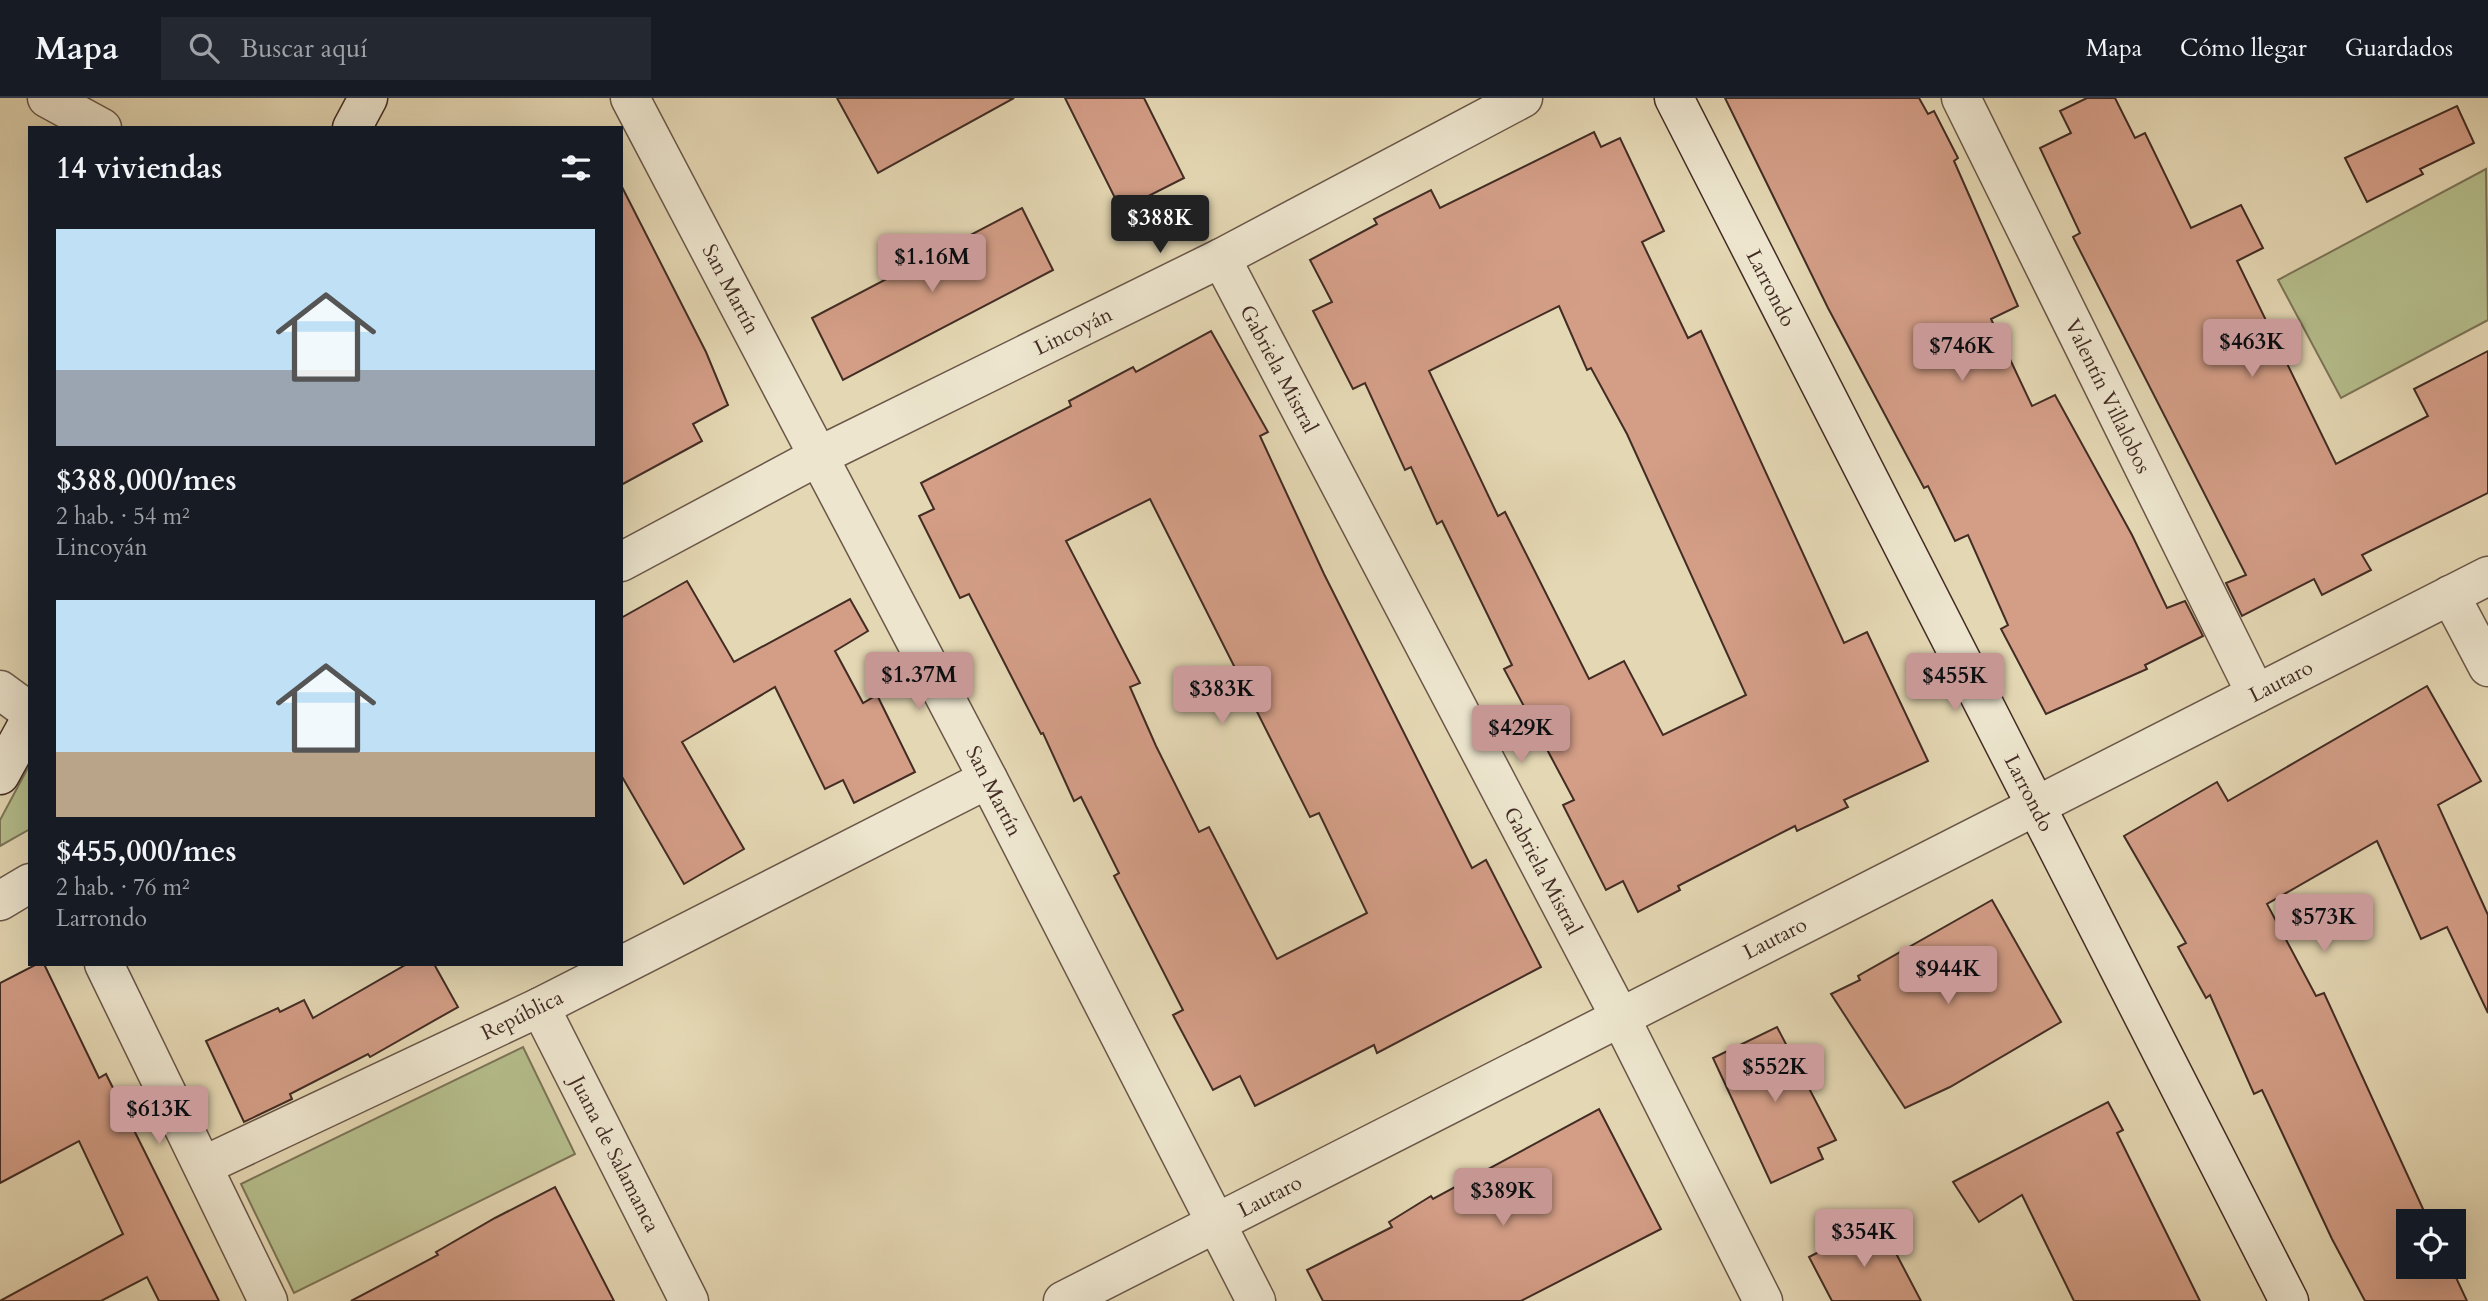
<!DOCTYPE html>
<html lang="es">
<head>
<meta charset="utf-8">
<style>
  :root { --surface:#171b24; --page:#242831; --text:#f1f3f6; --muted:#9ea1a6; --line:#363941; --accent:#c59692 }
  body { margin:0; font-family:Cardo,serif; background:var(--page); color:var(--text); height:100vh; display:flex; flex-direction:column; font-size:26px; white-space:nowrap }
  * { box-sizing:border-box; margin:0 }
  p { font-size:23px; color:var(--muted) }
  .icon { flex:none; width:38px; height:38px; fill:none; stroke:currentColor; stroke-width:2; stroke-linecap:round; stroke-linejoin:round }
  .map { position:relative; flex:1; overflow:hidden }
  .panel { position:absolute; left:28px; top:28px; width:595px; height:840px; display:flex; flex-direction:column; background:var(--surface); border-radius:0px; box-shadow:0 7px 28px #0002 }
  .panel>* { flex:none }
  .fabs { position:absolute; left:2396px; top:1111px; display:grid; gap:14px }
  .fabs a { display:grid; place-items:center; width:70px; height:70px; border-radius:0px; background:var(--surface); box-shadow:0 7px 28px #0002; font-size:35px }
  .price { position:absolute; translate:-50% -60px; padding:0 16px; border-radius:7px; background:var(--accent); color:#111; font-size:23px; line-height:46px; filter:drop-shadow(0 2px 4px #0008) }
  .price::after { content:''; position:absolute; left:50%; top:42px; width:21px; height:16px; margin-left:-10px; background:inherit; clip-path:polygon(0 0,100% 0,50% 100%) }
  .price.on { background:#222; color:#fff }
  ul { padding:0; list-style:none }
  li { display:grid; align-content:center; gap:14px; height:371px; padding:0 28px }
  li span { display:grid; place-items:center; height:217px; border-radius:0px; color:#555 }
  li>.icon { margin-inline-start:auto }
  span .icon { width:126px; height:126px; fill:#fffc; stroke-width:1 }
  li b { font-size:30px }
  h2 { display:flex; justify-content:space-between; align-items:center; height:84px; padding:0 28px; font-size:30px }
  header { display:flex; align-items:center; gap:42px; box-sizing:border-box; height:98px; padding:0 35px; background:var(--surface); border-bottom:2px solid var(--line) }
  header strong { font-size:33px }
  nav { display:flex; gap:38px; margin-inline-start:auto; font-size:24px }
  .search { width:490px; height:63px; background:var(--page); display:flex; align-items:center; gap:18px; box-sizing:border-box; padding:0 24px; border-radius:0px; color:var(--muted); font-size:26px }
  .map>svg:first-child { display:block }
  .green { fill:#b5be8c; stroke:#7c7558; stroke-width:2 }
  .building { fill:#d39d86; stroke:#422c24; stroke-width:2; fill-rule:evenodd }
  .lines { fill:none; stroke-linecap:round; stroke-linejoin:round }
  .street-casing { stroke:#6a5748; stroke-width:41 }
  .secondary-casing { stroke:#422c24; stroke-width:41 }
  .street { stroke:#ede5ce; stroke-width:38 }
  .secondary { stroke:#ede5ce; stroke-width:38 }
  .labels { text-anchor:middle; stroke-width:7; stroke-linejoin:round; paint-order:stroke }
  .street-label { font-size:21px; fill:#422c24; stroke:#ede5ce }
</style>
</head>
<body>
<header>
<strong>Mapa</strong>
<div class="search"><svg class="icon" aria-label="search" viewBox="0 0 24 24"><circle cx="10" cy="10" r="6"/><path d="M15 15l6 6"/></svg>Buscar aquí</div>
<nav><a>Mapa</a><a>Cómo llegar</a><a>Guardados</a></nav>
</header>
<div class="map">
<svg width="2488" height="1203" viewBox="0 0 2488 1203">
  <rect width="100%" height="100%" fill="#e4d7b3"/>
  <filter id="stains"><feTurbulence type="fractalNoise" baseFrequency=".00286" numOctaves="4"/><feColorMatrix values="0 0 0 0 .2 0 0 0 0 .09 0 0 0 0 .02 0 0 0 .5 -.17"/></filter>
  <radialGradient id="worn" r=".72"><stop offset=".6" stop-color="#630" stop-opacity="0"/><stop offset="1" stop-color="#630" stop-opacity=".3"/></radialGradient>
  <g class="green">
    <path d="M2486,71l2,151 -147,78 -63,-118z"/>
    <path d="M30,666v65l-30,17v-26z"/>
    <path d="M523,949l52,107 -281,139 -53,-109z"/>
  </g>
  <g class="building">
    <path d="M837,0h177l-136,75z"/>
    <path d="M1065,0h79l40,80 -63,32z"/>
    <path d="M1725,0h194l9,16 6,-3 24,47 -4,3 64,145 -27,13 41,87 23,-11 77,140 35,73 18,-7 18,35 -58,29 2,4 -101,45 -45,-85 7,-4 -40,-90 -13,6 -27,-55 -4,2 -96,-180z"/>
    <path d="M2087,0h28l20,40 10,-5 46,95 50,-23 22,43 -26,13 99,203 92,-48 -14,-27 74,-38v142l-126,62 9,15 -49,25 -8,-16 -72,37 -16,-33 20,-8 -173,-338 7,-4 -40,-85 31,-15 -11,-22z"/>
    <path d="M2457,8l17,37 -54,26 3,5 -56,28 -22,-44z"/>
    <path d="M1594,34l7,15 19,-9 44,93 -22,11 46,96 13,-7 143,312 23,-11 61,129 -84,39 4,7 -51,24 -2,-5 -117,60 2,4 -42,22 -15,-31 -17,9 -43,-85 11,-5 -70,-131 8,-4 -70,-144 -5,3 -26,-57 -6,3 -40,-87 -12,6 -40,-78 19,-9 -22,-42 67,-36 -3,-5 57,-29 9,18zM1559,208l28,64 4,-2 36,66 119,261 -83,40 -39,-74 -35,18 -84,-167 -7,4 -69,-145z"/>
    <path d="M621,87l85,167 22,53 -35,19 9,17 -81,44z"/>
    <path d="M1022,110l31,62 -210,110 -31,-62z"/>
    <path d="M1211,233l57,101 -8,4 64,138 148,294 14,-8 55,107 -164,86 -3,-8 -119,61 -15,-30 -27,14 -40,-75 10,-5 -69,-134 5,-3 -38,-76 -7,4 -31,-68 -2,1 -72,-140 -9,4 -41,-82 15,-7 -13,-26 150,-77 -2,-5 64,-34 3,5zM1150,401l160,318 9,-4 48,100 -90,46 -68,-132 -10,5 -43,-86 -26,-59 10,-4 -74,-142z"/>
    <path d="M687,483l47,81 116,-63 18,32 -33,20 28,52 14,-8 38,77 -61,31 -11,-23 -18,9 -50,-102 -93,55 62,107 -60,35 -63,-109v-157z"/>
    <path d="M2427,588l54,95 -43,24 50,110v98l-41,-86 -26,12 -44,-98 -110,63 49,92 8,-3 105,229h-21v45h43l16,34h-102l-33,-62 -70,-149 -8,4 -44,-99 -4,3 -28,-51 8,-4 -62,-107 93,-54 11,19z"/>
    <path d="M1992,802l69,122 -111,65 -45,21 -74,-114 29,-14 -2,-4z"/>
    <path d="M37,866h7l55,114 7,-4 113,227h-60l-12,-24 -46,24h-101l123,-67 -44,-93 -79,42v-200z"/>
    <path d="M407,866h27l24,43 -88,50 -2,-3 -78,40 2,5 -48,23 -38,-81 72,-33 2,4 24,-12 9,18z"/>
    <path d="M1777,929l59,113 -18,8 5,11 -52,24 -58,-125z"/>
    <path d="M2108,1004l15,28 -6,3 83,168h-126l-52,-106 -43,27 -26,-40z"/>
    <path d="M1599,1011l62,120 -140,72h-198l-16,-31 85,-43 -3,-5 42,-26 2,3z"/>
    <path d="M555,1089l59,114h-263l87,-46 -2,-3 59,-34z"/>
    <path d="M1879,1123l42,80h-89l-23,-44z"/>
  </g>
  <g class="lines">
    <defs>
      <g id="street">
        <path d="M47,0l55,30"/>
        <path d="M630,0l358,681 268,522"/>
        <path d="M1961,0l295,596"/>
        <path d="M1221,160l399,759 143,284"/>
        <path d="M621,464l198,-106 402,-198 302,-160"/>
        <path d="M2450,497l38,72"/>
        <path d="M0,592l30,22"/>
        <path d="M0,803l30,-18"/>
        <path d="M104,866l164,337"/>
        <path d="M540,909l149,294"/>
        <path d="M203,1068l337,-159 448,-228"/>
        <path d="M1063,1203l1425,-725"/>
      </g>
      <g id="secondary">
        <path d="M1674,0l615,1203"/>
        <path d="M352,30l16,-30"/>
        <path d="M0,677l30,-55"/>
      </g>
    </defs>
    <use href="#street" class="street-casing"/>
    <use href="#secondary" class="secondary-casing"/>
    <use href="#street" class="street"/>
    <use href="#secondary" class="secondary"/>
  </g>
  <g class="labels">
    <g class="street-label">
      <text transform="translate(1771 190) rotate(63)" y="7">Larrondo</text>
      <text transform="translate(731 191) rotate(62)" y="7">San Martín</text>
      <text transform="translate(1073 233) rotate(-26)" y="7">Lincoyán</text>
      <text transform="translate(1279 271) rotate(62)" y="7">Gabriela Mistral</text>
      <text transform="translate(2108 298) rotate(64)" y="7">Valentín Villalobos</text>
      <text transform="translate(2281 583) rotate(-27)" y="7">Lautaro</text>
      <text transform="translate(994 693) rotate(63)" y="7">San Martín</text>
      <text transform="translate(2029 695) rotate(63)" y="7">Larrondo</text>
      <text transform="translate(1543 773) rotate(62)" y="7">Gabriela Mistral</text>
      <text transform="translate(1775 840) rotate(-27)" y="7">Lautaro</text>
      <text transform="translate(522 917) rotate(-26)" y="7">República</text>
      <text transform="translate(615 1056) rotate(63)" y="7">Juana de Salamanca</text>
      <text transform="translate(1270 1098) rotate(-27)" y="7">Lautaro</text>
    </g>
  </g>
  <rect width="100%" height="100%" filter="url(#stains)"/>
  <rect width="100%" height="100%" fill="url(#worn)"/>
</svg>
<div class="fabs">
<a><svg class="icon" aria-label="locate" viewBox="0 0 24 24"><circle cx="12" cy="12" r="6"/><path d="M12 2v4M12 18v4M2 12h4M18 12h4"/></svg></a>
</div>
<b class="price on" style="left:1160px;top:157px">$388K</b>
<b class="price" style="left:932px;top:196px">$1.16M</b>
<b class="price" style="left:2252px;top:281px">$463K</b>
<b class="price" style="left:1962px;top:285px">$746K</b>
<b class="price" style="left:919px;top:614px">$1.37M</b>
<b class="price" style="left:1955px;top:615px">$455K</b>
<b class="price" style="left:1222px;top:628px">$383K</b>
<b class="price" style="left:1521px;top:667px">$429K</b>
<b class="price" style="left:2324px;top:856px">$573K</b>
<b class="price" style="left:1948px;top:908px">$944K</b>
<b class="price" style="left:1775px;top:1006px">$552K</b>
<b class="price" style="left:159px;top:1048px">$613K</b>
<b class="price" style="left:1503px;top:1130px">$389K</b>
<b class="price" style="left:1864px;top:1171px">$354K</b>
<section class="panel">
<h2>14 viviendas<svg class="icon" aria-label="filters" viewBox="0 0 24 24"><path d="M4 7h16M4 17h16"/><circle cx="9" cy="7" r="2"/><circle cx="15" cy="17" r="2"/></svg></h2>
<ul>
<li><span style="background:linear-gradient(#bfe0f5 65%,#9aa5b1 0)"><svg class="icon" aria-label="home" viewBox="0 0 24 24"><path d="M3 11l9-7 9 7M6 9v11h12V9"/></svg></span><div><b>$388,000/mes</b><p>2 hab. · 54 m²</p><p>Lincoyán</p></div></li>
<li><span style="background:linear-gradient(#bfe0f5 70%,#b9a48a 0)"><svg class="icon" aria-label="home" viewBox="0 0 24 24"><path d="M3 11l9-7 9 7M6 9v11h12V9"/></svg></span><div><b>$455,000/mes</b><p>2 hab. · 76 m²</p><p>Larrondo</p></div></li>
</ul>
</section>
</div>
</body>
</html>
